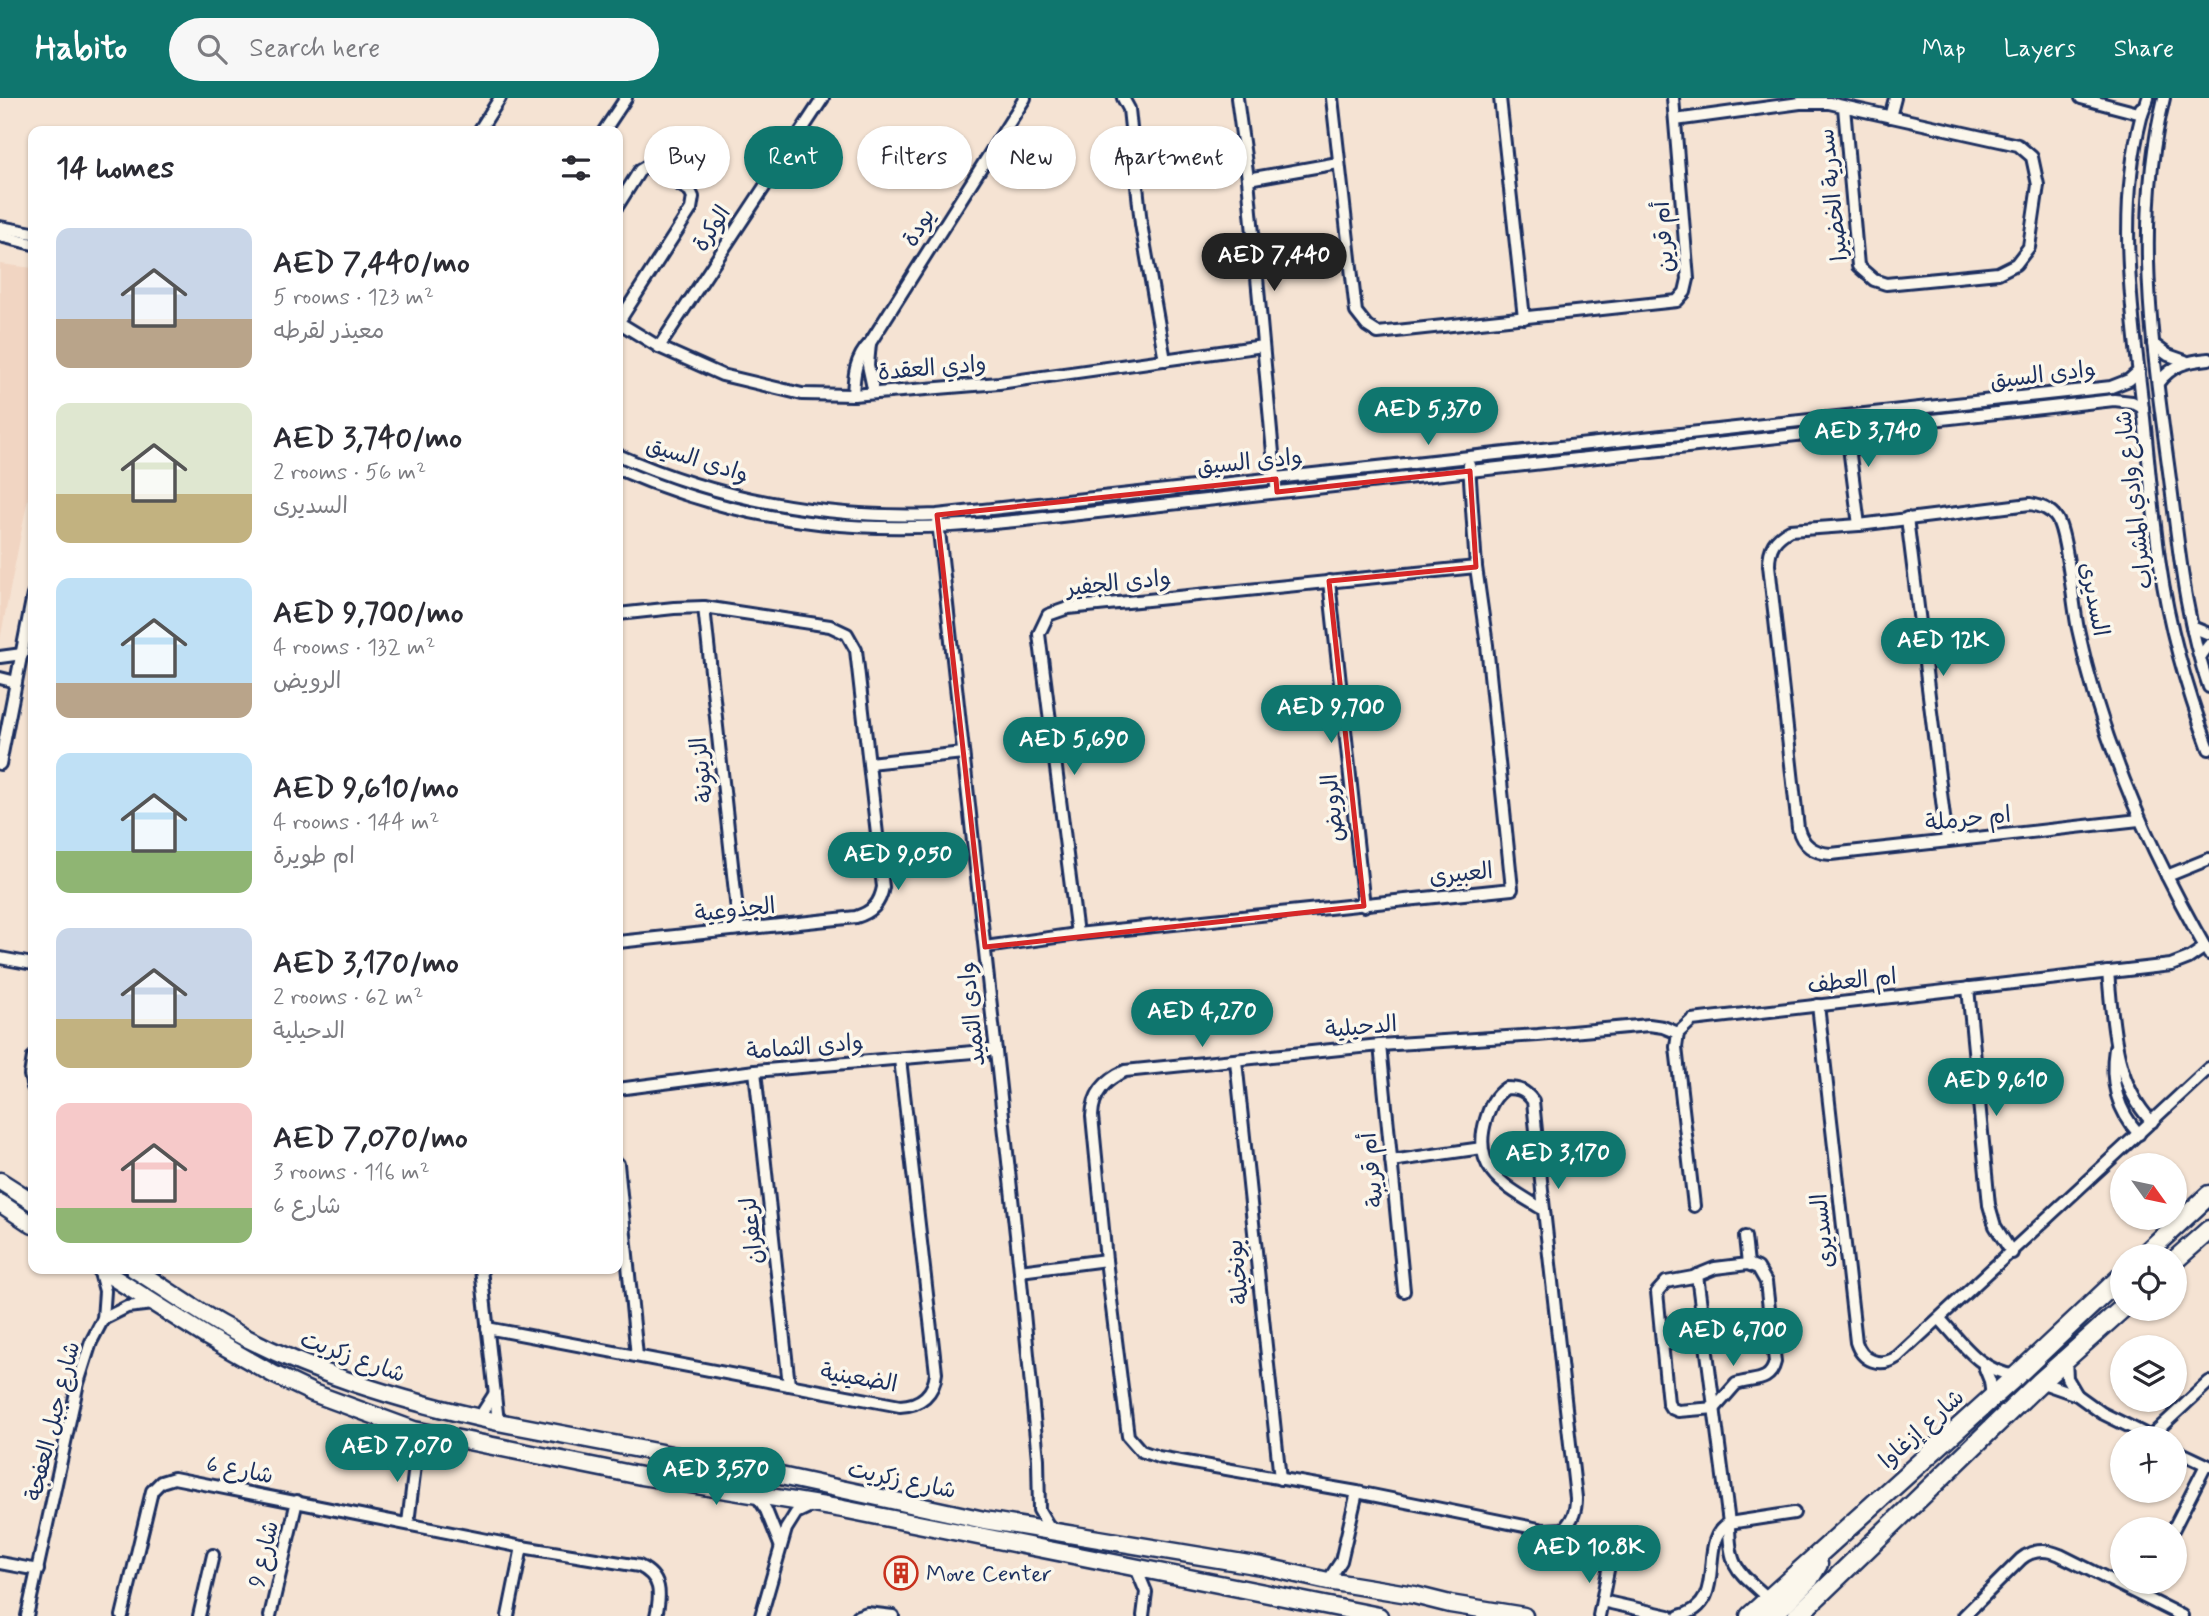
<!DOCTYPE html>
<html lang="en">
<head>
<meta charset="utf-8">
<style>
  :root { --surface:#fff; --page:#f7f7f7; --text:#2b2b33; --muted:#7c7c81; --accent:#0f766e }
  body { margin:0; font-family:Mynerve,"Playpen Sans Arabic",sans-serif; background:var(--page); color:var(--text); height:100vh; display:flex; flex-direction:column; font-size:26px; white-space:nowrap }
  * { box-sizing:border-box; margin:0 }
  p { font-size:23px; color:var(--muted) }
  .icon { flex:none; width:38px; height:38px; fill:none; stroke:currentColor; stroke-width:2; stroke-linecap:round; stroke-linejoin:round }
  .map { position:relative; flex:1; overflow:hidden }
  .sheet { position:absolute; left:28px; top:28px; width:595px; height:1148px; display:flex; flex-direction:column; background:var(--surface); border-radius:14px; box-shadow:0 2px 5px #0004 }
  .sheet>* { flex:none }
  .top-card { position:absolute; left:644px; top:28px; width:665px; height:63px; display:flex; gap:14px }
  .needle { width:46px; rotate:123deg }
  .controls { position:absolute; left:2110px; top:1055px; display:grid; gap:14px }
  .controls a { display:grid; place-items:center; width:77px; height:77px; border-radius:50%; background:var(--surface); box-shadow:0 2px 5px #0004; font-size:35px }
  .price { position:absolute; translate:-50% -60px; padding:0 16px; border-radius:24px; background:var(--accent); color:#fff; font-size:23px; line-height:46px; filter:drop-shadow(0 2px 4px #0008) }
  .price::after { content:''; position:absolute; left:50%; top:42px; width:21px; height:16px; margin-left:-10px; background:inherit; clip-path:polygon(0 0,100% 0,50% 100%) }
  .price.current { background:#222; color:#fff }
  ul { padding:0; list-style:none }
  li { display:flex; align-items:center; gap:21px; height:175px; padding:0 28px }
  li span { display:grid; place-items:center; flex:none; width:196px; height:140px; border-radius:14px; color:#555 }
  li>.icon { margin-inline-start:auto }
  span .icon { width:84px; height:84px; fill:#fffc; stroke-width:1 }
  li b { font-size:30px }
  h2 { display:flex; justify-content:space-between; align-items:center; height:84px; padding:0 28px; font-size:30px }
  .pill { padding:0 24px; border-radius:32px; background:var(--surface); box-shadow:0 2px 5px #0004; font-size:24px; line-height:63px }
  .pill.current { background:var(--accent); color:#fff }
  header { display:flex; align-items:center; gap:42px; box-sizing:border-box; height:98px; padding:0 35px; background:var(--accent); color:#fff }
  header strong { font-size:33px }
  nav { display:flex; gap:38px; margin-inline-start:auto; font-size:24px }
  .search { width:490px; height:63px; background:var(--page); display:flex; align-items:center; gap:18px; box-sizing:border-box; padding:0 24px; border-radius:38px; color:var(--muted); font-size:26px }
  .map>svg:first-child { display:block }
  .built { fill:#f1d5c2 }
  .lines { fill:none; stroke-linecap:round; stroke-linejoin:round }
  .street-casing { stroke:#1b2f5e; stroke-width:16 }
  .secondary-casing { stroke:#1b2f5e; stroke-width:21 }
  .primary-casing { stroke:#1b2f5e; stroke-width:23 }
  .street { stroke:#fbf7ec; stroke-width:10 }
  .secondary { stroke:#fbf7ec; stroke-width:16 }
  .primary { stroke:#fbf7ec; stroke-width:18 }
  .marked { fill:none; stroke:#d62828; stroke-width:5; stroke-linejoin:round }
  .labels { text-anchor:middle; stroke-width:7; stroke-linejoin:round; paint-order:stroke }
  .street-label { font-size:23px; fill:#1b2f5e; stroke:#fbf7ec }
  .poi-label { font-size:23px; fill:#1b2f5e; stroke:#fbf7ec; text-anchor:start }
</style>
</head>
<body>
<header>
<strong>Habito</strong>
<div class="search"><svg class="icon" aria-label="search" viewBox="0 0 24 24"><circle cx="10" cy="10" r="6"/><path d="M15 15l6 6"/></svg>Search here</div>
<nav><a>Map</a><a>Layers</a><a>Share</a></nav>
</header>
<div class="map">
<svg width="2209" height="1518" viewBox="0 0 2209 1518">
  <rect width="100%" height="100%" fill="#f5e3d3"/>
  <filter id="ink" filterUnits="userSpaceOnUse"><feTurbulence type="fractalNoise" baseFrequency=".0143" numOctaves="2"/><feDisplacementMap in="SourceGraphic" scale="14" xChannelSelector="R" yChannelSelector="G"/><feConvolveMatrix kernelMatrix="1 2 1 2 8 2 1 2 1" color-interpolation-filters="sRGB"/></filter>
  <g filter="url(#ink)">
    <path class="built" d="M0,166l33,4v205l-33,167z"/>
    <g class="lines">
      <defs>
        <g id="street">
          <path d="M1123,0l6,11 12,115 24,136"/>
          <path d="M1237,0l11,81 28,307"/>
          <path d="M1332,0l24,214 11,14 11,7 299,-32 8,-9 3,-13 -15,-181"/>
          <path d="M1500,0l24,220"/>
          <path d="M2081,0l61,16 -1,-6"/>
          <path d="M2148,0c-2,7 -5,13 -7,20 -25,98 -8,201 3,300 5,49 9,98 16,147 9,63 27,125 49,184"/>
          <path d="M2164,0c-31,125 -11,255 6,381 9,70 15,141 39,208"/>
          <path d="M1890,19l5,-19"/>
          <path d="M1675,22l125,-17h29l189,42 14,12 6,28 -9,62 -13,17 -18,9 -112,11 -12,-4 -16,-14 -14,-159"/>
          <path d="M479,33l21,-33"/>
          <path d="M604,33l22,-33"/>
          <path d="M1248,81l90,-16"/>
          <path d="M618,107l22,-35 5,-3 12,3 33,21 3,6 -2,12 -73,114"/>
          <path d="M0,129l33,6"/>
          <path d="M0,138l33,8"/>
          <path d="M618,224l41,25 63,28 80,19 51,1 146,-12 264,-37"/>
          <path d="M870,245l-2,22 6,28"/>
          <path d="M2153,246l15,11 17,6"/>
          <path d="M659,249l164,-249"/>
          <path d="M2158,285c14,-18 29,-22 51,-24"/>
          <path d="M853,297c1,-21 2,-36 17,-52l155,-245"/>
          <path d="M1846,326l13,101"/>
          <path d="M618,357c101,45 209,64 319,60l1174,-128 18,-7 10,-9"/>
          <path d="M618,371c143,62 263,67 416,50l1080,-119 18,2 11,6"/>
          <path d="M1907,420l40,323"/>
          <path d="M938,424l82,749 18,188 1,51 9,15 6,6"/>
          <path d="M1329,483l35,325"/>
          <path d="M704,509l35,322"/>
          <path d="M618,516l56,-6 30,-1 126,19 17,8 9,16 27,237c-3,17 -11,25 -27,30l-238,25"/>
          <path d="M2192,529l17,7"/>
          <path d="M0,559l22,-3"/>
          <path d="M2200,559l9,-12"/>
          <path d="M0,580l16,4"/>
          <path d="M869,665l94,-10"/>
          <path d="M0,666l33,-169"/>
          <path d="M2139,722l-308,34c-17,-1 -29,-9 -33,-26l-29,-263c0,-18 6,-27 21,-35l69,-5 171,-21c11,2 21,5 27,15 10,15 16,87 21,110 24,115 72,223 131,325"/>
          <path d="M2167,778l42,-17"/>
          <path d="M1077,836l-38,-300 9,-19 20,-7 408,-41"/>
          <path d="M985,849l92,-13 435,-45 -25,-244 -11,-78 -7,-102"/>
          <path d="M0,860l33,6"/>
          <path d="M2108,874c5,51 6,111 44,150"/>
          <path d="M1968,890l21,217 6,21 17,27"/>
          <path d="M1818,907l38,337c6,19 24,26 41,15l312,-289"/>
          <path d="M1380,947l24,246"/>
          <path d="M2115,950c-5,32 2,62 24,86"/>
          <path d="M33,959l-3,18 3,12"/>
          <path d="M1236,963l44,418"/>
          <path d="M755,973l34,314"/>
          <path d="M1506,990c13,0 19,2 27,13l11,109c-37,-23 -74,-39 -58,-91 4,-13 8,-23 20,-31z"/>
          <path d="M618,991l137,-18 241,-21"/>
          <path d="M1391,1063l91,-13"/>
          <path d="M618,1066l19,192"/>
          <path d="M1694,1108l-18,-159 2,-14 14,-13 479,-55 18,-7 16,-11"/>
          <path d="M1544,1112l32,288c0,13 -3,21 -12,31l-20,1 -187,-38 -199,-35 -17,-6 -13,-15 -22,-176 -14,-144c1,-23 13,-36 33,-45l255,-26 158,-10 111,-10 14,2 15,6"/>
          <path d="M1745,1139l3,27"/>
          <path d="M1748,1166l10,4 8,14 9,80c-5,22 -23,16 -39,22l-21,24 -37,3 -7,-3 -3,-5 -11,-111 9,-10 27,-5 22,-9z"/>
          <path d="M481,1171l17,153"/>
          <path d="M1020,1173l86,-11"/>
          <path d="M1697,1177l32,248c0,46 8,47 40,76"/>
          <path d="M103,1221l24,-12 26,-3"/>
          <path d="M1940,1221c23,25 40,52 76,57"/>
          <path d="M487,1230l413,78c21,-1 34,-12 36,-33l-36,-314"/>
          <path d="M1662,1246l44,-4"/>
          <path d="M2066,1262l1,18 10,17"/>
          <path d="M1984,1268l6,15 2,16"/>
          <path d="M2040,1284l37,13 25,18 51,25"/>
          <path d="M479,1320l16,-25"/>
          <path d="M2150,1339l59,-55"/>
          <path d="M2175,1352l34,16"/>
          <path d="M757,1398l9,14 14,35"/>
          <path d="M408,1425l9,-74 -3,-19"/>
          <path d="M2173,1432l33,-65"/>
          <path d="M0,1465l38,7"/>
          <path d="M1136,1470l10,24 -3,24"/>
          <path d="M1328,1483l13,-20 16,-69"/>
          <path d="M1602,1503l67,15"/>
          <path d="M27,1518l51,-233 13,-41 12,-23 2,-28 -6,-22"/>
          <path d="M122,1518l30,-125 9,-9 13,-4 348,69 117,19c23,11 22,28 17,50"/>
          <path d="M199,1518l14,-61"/>
          <path d="M270,1518l27,-115"/>
          <path d="M508,1518l14,-69"/>
          <path d="M761,1518l25,-87 10,-16 17,-8"/>
          <path d="M858,1518l9,-3 26,3"/>
          <path d="M1599,1518l11,-56"/>
          <path d="M1679,1518c52,-12 16,-74 50,-93l65,-10"/>
          <path d="M1964,1518l57,-57c12,-10 25,-10 39,-4l122,61"/>
        </g>
        <g id="secondary">
          <path d="M0,1083l33,21"/>
          <path d="M0,1105l33,22"/>
          <path d="M100,1171l106,67 67,38 40,19 101,37 227,46 202,33 536,107"/>
          <path d="M134,1171c29,18 57,38 86,55 87,49 182,77 278,98l278,53 208,45 277,46 67,15 86,14 36,9 74,12"/>
        </g>
        <g id="primary">
          <path d="M2143,1158l66,-61"/>
          <path d="M2175,1162l34,-30"/>
          <path d="M1750,1518l266,-240 107,-101"/>
          <path d="M1772,1518l37,-37 9,-15"/>
          <path d="M1797,1518l243,-234 83,-74"/>
        </g>
      </defs>
      <use href="#street" class="street-casing"/>
      <use href="#secondary" class="secondary-casing"/>
      <use href="#primary" class="primary-casing"/>
      <use href="#street" class="street"/>
      <use href="#secondary" class="secondary"/>
      <use href="#primary" class="primary"/>
    </g>
  </g>
  <path class="marked" d="M1470,373l6,96 -147,14 35,325 -379,41 -48,-432 339,-36 1,13z"/>
  <defs>
    <symbol id="building-ring" viewBox="-11 -11 22 22"><circle r="9.5" fill="#fbf7ec" stroke="#c8321e" stroke-width="1.5"/><path d="M-4-6H4V6H1V3H-1V6H-4ZM-2.5-4.3h1.7v1.8h-1.7ZM.8-4.3h1.7v1.8H.8ZM-2.5-1h1.7V.8h-1.7ZM.8-1h1.7V.8H.8Z" fill="#c8321e"/></symbol>
  </defs>
  <g fill-rule="evenodd">
    <use href="#building-ring" x="882" y="1456" width="38" height="38"/>
  </g>
  <g class="labels">
    <g class="street-label">
      <text transform="translate(1832 97) rotate(-96)" y="8">سدرية الخضيرا</text>
      <text transform="translate(918 129) rotate(-58)" y="8">يودة</text>
      <text transform="translate(711 130) rotate(-57)" y="8">الوكرة</text>
      <text transform="translate(1663 139) rotate(-94)" y="8">أم قرين</text>
      <text transform="translate(932 269) rotate(-5)" y="8">وادي العقدة</text>
      <text transform="translate(2043 276) rotate(-7)" y="8">وادى السيق</text>
      <text transform="translate(698 361) rotate(17)" y="8">وادى السيق</text>
      <text transform="translate(1250 363) rotate(-6)" y="8">وادى السيق</text>
      <text transform="translate(2133 402) rotate(-97)" y="8">شارع وادي المشراب</text>
      <text transform="translate(1119 484) rotate(-6)" y="8">وادى الجفير</text>
      <text transform="translate(2095 501) rotate(79)" y="8">السديرى</text>
      <text transform="translate(701 672) rotate(-96)" y="8">الزيتونة</text>
      <text transform="translate(1332 710) rotate(-96)" y="8">الرويض</text>
      <text transform="translate(1968 720) rotate(-6)" y="8">ام حرملة</text>
      <text transform="translate(1461 775) rotate(-6)" y="8">العبيرى</text>
      <text transform="translate(735 811) rotate(-6)" y="8">الجذوعية</text>
      <text transform="translate(1852 882) rotate(-6)" y="8">ام العطف</text>
      <text transform="translate(971 916) rotate(-96)" y="8">وادى الثميد</text>
      <text transform="translate(1361 928) rotate(-5)" y="8">الدحيلية</text>
      <text transform="translate(805 948) rotate(-5)" y="8">وادى الثمامة</text>
      <text transform="translate(1371 1072) rotate(-96)" y="8">أم قريبة</text>
      <text transform="translate(751 1133) rotate(-96)" y="8">لزعفران</text>
      <text transform="translate(1822 1133) rotate(-96)" y="8">السديرى</text>
      <text transform="translate(1237 1174) rotate(-96)" y="8">بونخيلة</text>
      <text transform="translate(353 1258) rotate(20)" y="8">شارع زكريت</text>
      <text transform="translate(859 1279) rotate(10)" y="8">الضعينية</text>
      <text transform="translate(52 1323) rotate(-76)" y="8">شارع جبل العفجة</text>
      <text transform="translate(1921 1330) rotate(-42)" y="8">شارع إزغاوا</text>
      <text transform="translate(240 1371) rotate(11)" y="8">شارع 6</text>
      <text transform="translate(902 1381) rotate(12)" y="8">شارع زكريت</text>
      <text transform="translate(263 1456) rotate(-77)" y="8">شارع 9</text>
    </g>
    <g class="poi-label">
      <text x="926" y="1483">Move Center</text>
    </g>
  </g>
</svg>
<div class="controls">
<a><svg class="needle" viewBox="-14 -14 28 28"><path d="M0-13l5 13h-10z" fill="#e53935"/><path d="M0 13l5-13h-10z" fill="#7c7c81"/></svg></a>
<a><svg class="icon" aria-label="locate" viewBox="0 0 24 24"><circle cx="12" cy="12" r="6"/><path d="M12 2v4M12 18v4M2 12h4M18 12h4"/></svg></a>
<a><svg class="icon" aria-label="layers" viewBox="0 0 24 24"><path d="M12 4l9 5-9 5-9-5zM3 14l9 5 9-5"/></svg></a>
<a>+</a>
<a>−</a>
</div>
<b class="price current" style="left:1274px;top:195px">AED 7,440</b>
<b class="price" style="left:1428px;top:349px">AED 5,370</b>
<b class="price" style="left:1868px;top:371px">AED 3,740</b>
<b class="price" style="left:1943px;top:580px">AED 12K</b>
<b class="price" style="left:1331px;top:647px">AED 9,700</b>
<b class="price" style="left:1074px;top:679px">AED 5,690</b>
<b class="price" style="left:898px;top:794px">AED 9,050</b>
<b class="price" style="left:1202px;top:951px">AED 4,270</b>
<b class="price" style="left:1996px;top:1020px">AED 9,610</b>
<b class="price" style="left:1558px;top:1093px">AED 3,170</b>
<b class="price" style="left:1733px;top:1270px">AED 6,700</b>
<b class="price" style="left:397px;top:1386px">AED 7,070</b>
<b class="price" style="left:716px;top:1409px">AED 3,570</b>
<b class="price" style="left:1589px;top:1487px">AED 10.8K</b>
<div class="top-card">
<a class="pill">Buy</a>
<a class="pill current">Rent</a>
<a class="pill">Filters</a>
<a class="pill">New</a>
<a class="pill">Apartment</a>
</div>
<section class="sheet">
<h2>14 homes<svg class="icon" aria-label="filters" viewBox="0 0 24 24"><path d="M4 7h16M4 17h16"/><circle cx="9" cy="7" r="2"/><circle cx="15" cy="17" r="2"/></svg></h2>
<ul>
<li><span style="background:linear-gradient(#c9d6e8 65%,#b9a48a 0)"><svg class="icon" aria-label="home" viewBox="0 0 24 24"><path d="M3 11l9-7 9 7M6 9v11h12V9"/></svg></span><div><b>AED 7,440/mo</b><p>5 rooms · 123 m²</p><p>معيذر لقرطه</p></div></li>
<li><span style="background:linear-gradient(#dfe7d0 65%,#c2b280 0)"><svg class="icon" aria-label="home" viewBox="0 0 24 24"><path d="M3 11l9-7 9 7M6 9v11h12V9"/></svg></span><div><b>AED 3,740/mo</b><p>2 rooms · 56 m²</p><p>السديرى</p></div></li>
<li><span style="background:linear-gradient(#bfe0f5 75%,#b9a48a 0)"><svg class="icon" aria-label="home" viewBox="0 0 24 24"><path d="M3 11l9-7 9 7M6 9v11h12V9"/></svg></span><div><b>AED 9,700/mo</b><p>4 rooms · 132 m²</p><p>الرويض</p></div></li>
<li><span style="background:linear-gradient(#bfe0f5 70%,#8fb573 0)"><svg class="icon" aria-label="home" viewBox="0 0 24 24"><path d="M3 11l9-7 9 7M6 9v11h12V9"/></svg></span><div><b>AED 9,610/mo</b><p>4 rooms · 144 m²</p><p>ام طويرة</p></div></li>
<li><span style="background:linear-gradient(#c9d6e8 65%,#c2b280 0)"><svg class="icon" aria-label="home" viewBox="0 0 24 24"><path d="M3 11l9-7 9 7M6 9v11h12V9"/></svg></span><div><b>AED 3,170/mo</b><p>2 rooms · 62 m²</p><p>الدحيلية</p></div></li>
<li><span style="background:linear-gradient(#f6c9c9 75%,#8fb573 0)"><svg class="icon" aria-label="home" viewBox="0 0 24 24"><path d="M3 11l9-7 9 7M6 9v11h12V9"/></svg></span><div><b>AED 7,070/mo</b><p>3 rooms · 116 m²</p><p>شارع 6</p></div></li>
</ul>
</section>
</div>
</body>
</html>
